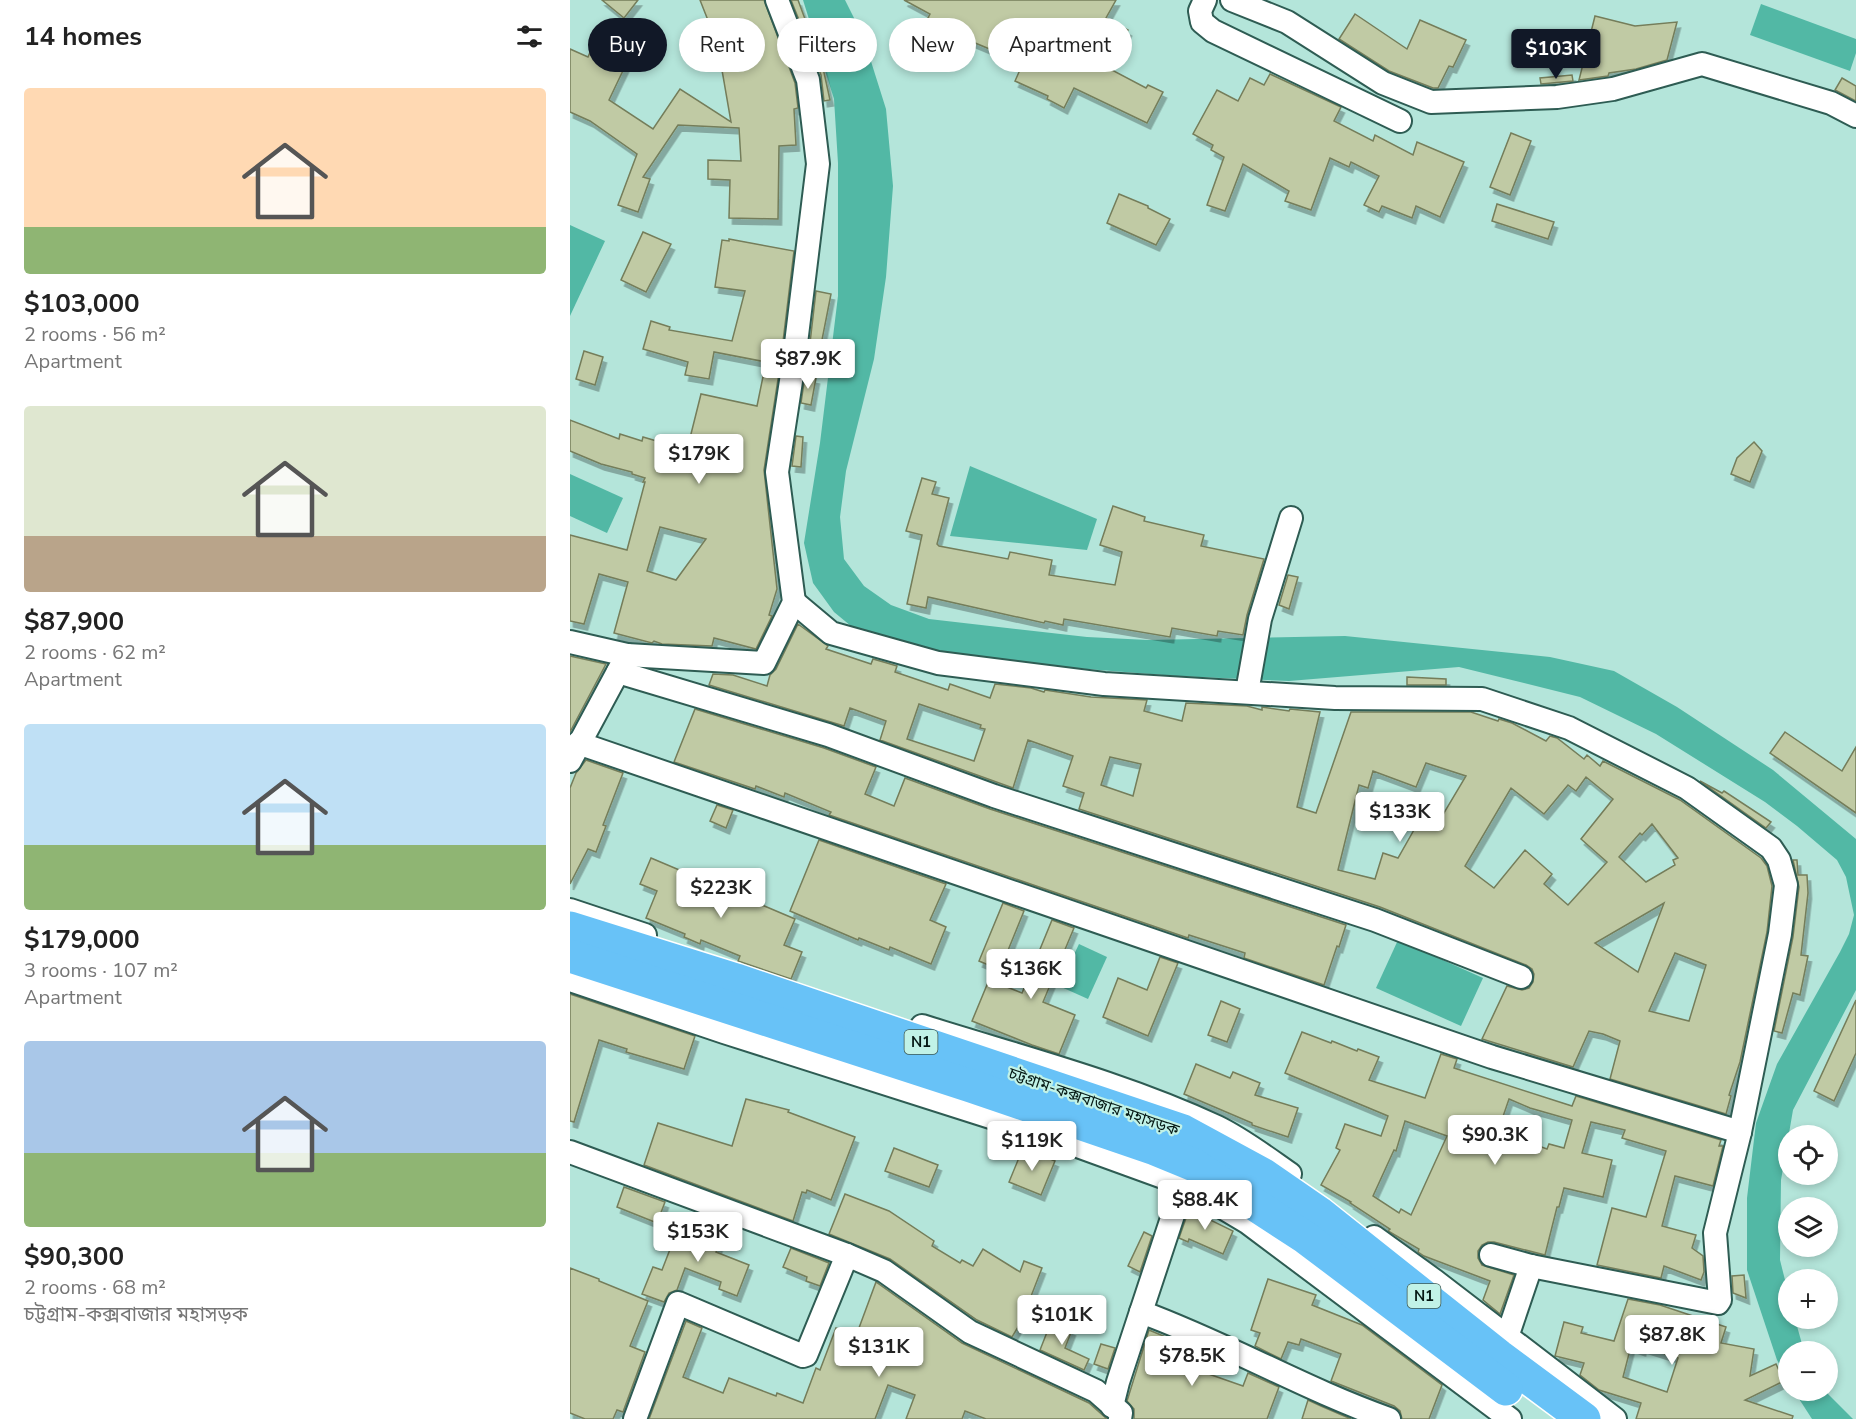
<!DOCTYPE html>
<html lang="en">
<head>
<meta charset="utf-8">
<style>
  :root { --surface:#fff; --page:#f6f6f6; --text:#222; --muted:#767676; --accent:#111827 }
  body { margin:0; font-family:"Nunito Sans","Noto Sans Bengali",sans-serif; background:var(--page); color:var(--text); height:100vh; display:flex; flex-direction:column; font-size:22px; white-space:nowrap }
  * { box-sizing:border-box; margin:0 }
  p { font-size:20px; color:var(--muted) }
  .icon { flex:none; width:33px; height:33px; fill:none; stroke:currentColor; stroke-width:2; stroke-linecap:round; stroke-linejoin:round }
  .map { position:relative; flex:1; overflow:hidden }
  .details { display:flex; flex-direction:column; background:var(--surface); width:570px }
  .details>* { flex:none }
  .guide { position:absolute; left:18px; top:18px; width:570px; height:54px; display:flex; gap:12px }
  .controls { position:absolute; left:1208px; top:1125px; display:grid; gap:12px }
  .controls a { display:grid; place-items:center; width:60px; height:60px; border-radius:50%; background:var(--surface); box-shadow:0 3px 9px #0003; font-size:30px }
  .price { position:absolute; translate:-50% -51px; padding:0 14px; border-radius:6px; background:#fff; color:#222; font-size:20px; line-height:39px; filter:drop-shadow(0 2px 3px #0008) }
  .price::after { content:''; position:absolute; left:50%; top:36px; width:18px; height:14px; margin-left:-9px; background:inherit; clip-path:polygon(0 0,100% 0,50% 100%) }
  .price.active { background:var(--accent); color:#fff }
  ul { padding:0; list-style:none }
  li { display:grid; align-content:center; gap:12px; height:318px; padding:0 24px }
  li span { display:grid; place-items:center; height:186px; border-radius:6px; color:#555 }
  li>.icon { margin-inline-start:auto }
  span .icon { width:108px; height:108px; fill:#fffc; stroke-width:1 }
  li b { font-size:26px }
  h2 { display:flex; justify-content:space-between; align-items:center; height:72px; padding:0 24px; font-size:26px }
  .pill { padding:0 21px; border-radius:27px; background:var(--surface); box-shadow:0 3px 9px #0003; font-size:21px; line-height:54px }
  .pill.active { background:var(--accent); color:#fff }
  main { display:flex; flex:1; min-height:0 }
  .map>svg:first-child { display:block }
  .water { fill:#52b8a5 }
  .building { fill:#c0caa4; stroke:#747d5a; stroke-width:1.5; fill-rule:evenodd; filter:url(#shadow) }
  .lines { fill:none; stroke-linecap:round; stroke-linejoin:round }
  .minor-casing { stroke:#2e5c53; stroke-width:26 }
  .trunk-casing { stroke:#fff; stroke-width:36 }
  .minor { stroke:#fff; stroke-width:22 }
  .trunk { stroke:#68c2f7; stroke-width:33 }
  .labels { text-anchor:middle; stroke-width:4.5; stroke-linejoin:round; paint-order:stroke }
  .shield { fill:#c1f2e7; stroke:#3d5953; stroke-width:1.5 }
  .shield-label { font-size:15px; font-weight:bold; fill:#051814 }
  .street-label { font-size:16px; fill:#051814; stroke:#c1f2e7 }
</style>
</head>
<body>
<main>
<section class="details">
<h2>14 homes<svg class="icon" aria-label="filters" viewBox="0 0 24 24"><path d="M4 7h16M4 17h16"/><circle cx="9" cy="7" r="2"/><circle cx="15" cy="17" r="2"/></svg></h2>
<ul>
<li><span style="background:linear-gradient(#ffd9b3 75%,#8fb573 0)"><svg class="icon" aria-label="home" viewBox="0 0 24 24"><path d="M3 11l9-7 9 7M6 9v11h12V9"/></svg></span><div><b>$103,000</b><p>2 rooms · 56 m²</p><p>Apartment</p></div></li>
<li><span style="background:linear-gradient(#dfe7d0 70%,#b9a48a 0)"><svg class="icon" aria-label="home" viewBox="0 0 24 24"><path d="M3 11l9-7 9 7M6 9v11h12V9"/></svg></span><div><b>$87,900</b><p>2 rooms · 62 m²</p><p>Apartment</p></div></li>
<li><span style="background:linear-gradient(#bfe0f5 65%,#8fb573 0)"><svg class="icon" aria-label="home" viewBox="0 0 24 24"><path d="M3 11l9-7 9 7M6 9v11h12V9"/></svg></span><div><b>$179,000</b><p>3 rooms · 107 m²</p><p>Apartment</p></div></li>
<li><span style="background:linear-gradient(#a9c7e8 60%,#8fb573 0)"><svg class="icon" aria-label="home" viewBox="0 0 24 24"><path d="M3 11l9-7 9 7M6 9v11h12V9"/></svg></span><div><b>$90,300</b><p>2 rooms · 68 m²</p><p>চট্টগ্রাম-কক্সবাজার মহাসড়ক</p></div></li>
</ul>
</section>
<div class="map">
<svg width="1286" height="1419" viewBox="0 0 1286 1419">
  <defs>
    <filter id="shadow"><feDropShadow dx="3.5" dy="6" stdDeviation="0" flood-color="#0004"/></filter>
  </defs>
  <rect width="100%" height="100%" fill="#b4e5da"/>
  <g class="water">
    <path d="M233,0h42l18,36 23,73 7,77 -7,91 -12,82 -28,112 -6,46 4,42 20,27 27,19 38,14 158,18 61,3 197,-4 205,21 64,14 63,36 96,63 83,69v151l-63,120 -12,70 -1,80 8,32v26l7,1 9,32 -16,1v27l-11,-19 -30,-90v-72l9,-75 21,-59 63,-112 9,-18 5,-19 -8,-38 -9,-17 -40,-34 -32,-24 -109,-68 -76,-37 -121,-30 -170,14 -113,-5 -205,-16 -114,-29 -23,-19 -21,-29 -9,-40 16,-100 18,-147v-133l-4,-64z"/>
    <path d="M1191,4l95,35v14l-6,18 -100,-36z"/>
    <path d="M0,225l35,16 -35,75z"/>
    <path d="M400,466l127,53 -10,31 -137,-14z"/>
    <path d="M0,474l53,24 -16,35 -37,-17z"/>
    <path d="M828,940l85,38 -22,48 -85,-38z"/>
    <path d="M509,944l28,13 -19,42 -29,-13z"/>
    <path d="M1224,1391h31l28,28h-41z"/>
  </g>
  <g class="building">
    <path d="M32,0h36l-14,18z"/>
    <path d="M130,0h64l31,83 3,25 -4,1 2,36 -17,1 -1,73 -49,-1 1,-38 -22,-1v-19l33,1 -2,-33 -61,-3 -35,52 7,2 -12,33 -20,-7 19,-51 -47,-33 -20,-9v-63l18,8 6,-14 34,17 -19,40 44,29 27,-40 51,33 -9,-52h-2l-9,-42z"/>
    <path d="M221,0h7l25,68 7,32 -6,1 -3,-26z"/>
    <path d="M334,0h212l-10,18 22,12 -20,38 38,20 2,-3 15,7 -16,31 -73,-35 -10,20 -17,-9 1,-3 -33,-15 8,-18 -55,-23 1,-3 -41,-19 2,-4z"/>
    <path d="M785,14l52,35 13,-29 46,20 -13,27 -4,-1 -11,22h-5l-44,-17 -50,-32z"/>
    <path d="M1025,16l40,10 42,-4 -10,38 -31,9 -27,4 -1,3 -29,4z"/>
    <path d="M700,74l71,33 -7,14 39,20 2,-6 38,20 4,-13 47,20 -24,55 -24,-11 -4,12 -30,-12 -3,6 -15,-7 15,-29 -28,-14 -2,5 -19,-9 -19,52 -26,-9 4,-10 -46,-27 -18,47 -18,-6 17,-48 -13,-7 2,-5 -20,-11 24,-44 21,11 12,-23 14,7z"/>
    <path d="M1002,75l1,6 -32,3 -1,-6z"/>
    <path d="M1272,78l14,8v15l-21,-11z"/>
    <path d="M941,133l20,8 -21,54 -20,-8z"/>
    <path d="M549,194l29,12v2l22,11 -14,26 -49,-22z"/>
    <path d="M927,204l57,18 -6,17 -56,-18z"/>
    <path d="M73,232l28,12 -25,48 -25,-12z"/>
    <path d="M159,239l65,12 -14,115 -16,104 13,119 -8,26 3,1 -16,33 -42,-11 -2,8 -50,-2 -8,-3 -2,2 -38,-10 14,-51 -29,-8 -15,50 -14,-3v-86l57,15 18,-68h-2l2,-4 -13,-4v-2l-31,-8 -31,-13v-31l49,19 1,-5 22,7 1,-4 44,13 14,-56 56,12 9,-44 -52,-10 -5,27 -24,-4 3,-13 -45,-13 8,-28 19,6 -1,3 63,11 13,-50 -30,-4 7,-47 7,1zM90,527l46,12 -30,41 -29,-9z"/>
    <path d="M246,291l15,3 -10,51 -11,-2z"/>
    <path d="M14,351l19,6 -8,28 -19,-6z"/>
    <path d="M235,376l11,2 -5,27 -10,-2z"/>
    <path d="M226,436l7,1 -2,30 -9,-1z"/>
    <path d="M1184,442l8,9 -12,31 -19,-8 6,-16z"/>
    <path d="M352,478l14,4 -4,12 17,4 -12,46 2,2 69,13 2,-7 42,8 -3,15 66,10 7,-33 -22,-7 13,-39 32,11 -1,4 60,14 -3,11 63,13 -17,56 -4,20 -25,-4 -1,5 -45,-8 -2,9 -106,-18 -1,6 -18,-4 -1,2 -116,-26 -2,11 -19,-4 15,-69 -16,-4z"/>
    <path d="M718,575l10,2 -9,32 -10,-4z"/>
    <path d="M228,624l30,22 -2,3 45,15 2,-5 14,4 10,3 -2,6 53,18 2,-6 40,14 5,-14 36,4 13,4 1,-2 46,7 56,3 -3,11 38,10 4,-18 61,3 15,4v-3l27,4 1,-2 30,3 -23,95 19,6 35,-101h120l27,9 1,-2 13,4 34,18 4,-5 7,2 27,21 3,-4 13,11 3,-5 77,39 81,58 6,8 5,20 -5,46 -27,130 -11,33 2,1 -5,18 -116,-35 10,-38 -17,-7 -14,-3 -16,36 -91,-28 25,-53 15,4 7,-2 4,-6 1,-8 -2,-5 -6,-4 -146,-58 -301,-98 5,-16 -21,-7 10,-30 -45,-16 -15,48 -133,-48 6,-19 -36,-13 -6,18 -135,-41 4,-11 20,1 34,11 3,-11 6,-6zM349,704l62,21 -1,3 5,1 -11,32 -67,-22zM540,757l31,7 -8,32 -32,-11zM856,763l40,13 -28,47 -15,-9 -25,44 -15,-5 -8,26 -37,-9 21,-85 9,3 5,-17 43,16zM1016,777l27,22 -32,40 26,23 -39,43 -24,-21 8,-10 -27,-24 -31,38 -29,-22 46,-78 33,26 24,-29 8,6zM1082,824l26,34 -5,2 2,5 -29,17 -27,-25 21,-24 2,2zM1094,903l-26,69 -43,-29zM1105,953l31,12 -17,56 -40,-10z"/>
    <path d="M0,656l36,8 -36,68z"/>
    <path d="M837,677l39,2v6h-39z"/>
    <path d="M125,709l129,39 52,19 -11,27 29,12 11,-28 85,31 356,116 -7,22 -2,-1 -13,39 -80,-27 1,-5 -56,-18 -1,3 -359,-123 2,-3 -46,-19 -1,4 -28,-11 -1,3 -81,-27z"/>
    <path d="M1215,732l57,39 14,-24v66l-86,-60z"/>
    <path d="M16,760l37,13 -20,52 3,1 -10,26 -8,-3 -18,35v-96l6,-15z"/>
    <path d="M1130,781l22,12 2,-2 47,31 -5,6z"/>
    <path d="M147,805l16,5 -7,18 -16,-7z"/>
    <path d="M249,840l127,44 -16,36 16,7 -15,37 -41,-17 -1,3 -30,-12 -1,2 -68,-29z"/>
    <path d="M81,858l144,61 -11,26 18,7 -11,27 -53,-18 2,-5 -39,-16 -1,4 -16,-7 1,-3 -39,-16 11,-27 -17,-7z"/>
    <path d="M1223,860h4l1,15h9l1,18 -7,62 7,1 -8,39 -7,-2 -11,40 -8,-2 19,-94 6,-50z"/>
    <path d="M433,903l21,8 -24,59 -21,-9z"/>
    <path d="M482,920l22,8 -31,74 32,13 -16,39 -27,-9 -60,-24 17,-41 33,13z"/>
    <path d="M590,957l18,6 -30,73 -45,-19 15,-39 29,12z"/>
    <path d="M0,994l125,42 -11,33 -58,-17 1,-3 -28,-9 -25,82 -4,-1z"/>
    <path d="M1286,1000v53l-22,48 -20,-10z"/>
    <path d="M651,1001l19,8 -13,33 -19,-7z"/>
    <path d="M732,1032l29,11 1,-2 25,10 1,-2 21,8 -10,23 56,18 16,-44 16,5 -3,9 118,38 4,-10 145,44 -2,6h4l-10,40 -38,-10 -13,50 34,9 -4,13 11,8 1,16 -3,8 -37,-14 -3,12 -64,-13 15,-57 34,9 20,-66 -44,-13 3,-8 -34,-8 -9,31 30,7 -9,37 -39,-9 -5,19h-2l-12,48 -51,-13h-6l-6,3 -4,6v7l4,7 32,10 -14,39 -17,-14 7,-19 -66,-25 -6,-4 1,-3 -31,-18 2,-2 -40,-26 1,-1 -30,-17 19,-35 -4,-2 9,-24 36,12 7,-20 -103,-43zM939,1099l21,9 42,12 -8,28 -15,-4 -2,5 -49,-18zM835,1121l42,15 -36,79 -10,-6 -2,4 -26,-17 21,-46 2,1z"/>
    <path d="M626,1064l34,14 3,-6 27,11 -5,12 43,13 -10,29 -36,-12v-2l-68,-29z"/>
    <path d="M176,1099l43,11 -1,2 67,25 -24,63 -24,-10 -1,3 -4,-1 -9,29 -149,-56 14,-42 74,23z"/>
    <path d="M324,1148l44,17 -9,22 -44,-16z"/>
    <path d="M453,1148l32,13 -14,34 -32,-13z"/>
    <path d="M54,1187l41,15 -8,21 -40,-16z"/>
    <path d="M275,1194l44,17 45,30 -2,5 28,17 2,-3 11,6 10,-17 37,23 4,-11 18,7 -21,54 -9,15 -35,-17 -87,-61 -61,-25z"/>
    <path d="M621,1204l9,6 -2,4 35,17 -10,23 -34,-15 -1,3 -9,-4z"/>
    <path d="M132,1215l25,10 -11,27 33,13 -12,31 -18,-7 2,-7 -36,-14 -8,22 -8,3 -5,9 -22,-8 11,-27 9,3 12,-31 16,7z"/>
    <path d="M574,1232l8,4 -12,36 -12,-6z"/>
    <path d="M221,1248l38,15 -9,23 -14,-5 1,-4 -24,-10z"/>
    <path d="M0,1268l29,11v2l49,20 -18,45 15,6 -22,60 -6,-2 -4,9h-28l-15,-6z"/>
    <path d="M1174,1275l2,23 -13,-5 -1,-17z"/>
    <path d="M698,1279l48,16 -4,10 50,20 80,60 -13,34h-27l-2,-8 -6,-5 -63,-25 10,-27 -40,-15 -2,6 -11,-3 -7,17 -26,-13 5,-13 -9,-3z"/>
    <path d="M306,1282l86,61 127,60 18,16h-121l-21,-8 -3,8h-56l9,-24 -27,-10 -13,34h-226l37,-98 16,7 -19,49 40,16 6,-15 47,18 1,-3 26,10 13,-35 4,2 16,-42 20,8z"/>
    <path d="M1058,1299l32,6 66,22 -5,16 33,6 -4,27 26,-12 8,17 -39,19 48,16 -1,3h-156l5,-16 -42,-13 -19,-15 4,-12 -29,-7 9,-34 19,5 -2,6 33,8zM1061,1346l11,4 1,-3 35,11 -11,34 -44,-15z"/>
    <path d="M481,1322l21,8 -7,18 24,11 -5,11 -44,-20z"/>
    <path d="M579,1330l60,25 -6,17 40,14 5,-13 31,14 -12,32h-133v-10l-7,-8z"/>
    <path d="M531,1344l14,4 -7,21 -14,-5z"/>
    <path d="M738,1400l13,6 30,13h-49z"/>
  </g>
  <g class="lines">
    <defs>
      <g id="minor">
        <path d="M635,0l-5,11 2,11 11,9 187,90"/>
        <path d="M662,0l55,22 96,61 48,19 126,-5 56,-8 89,-25 129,39 25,13"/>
        <path d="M224,602l37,31 107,30 166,21 231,14 147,1 87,29 118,60 84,60 8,12 7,25 -6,49 -40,198 -25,101 5,67 -2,3 -187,-37 -40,-11"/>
        <path d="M0,642l57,13"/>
        <path d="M48,672l210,63 166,61 381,124 146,57"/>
        <path d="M677,692l13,-73 31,-101"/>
        <path d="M8,743l914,314 248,75"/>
        <path d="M0,761l57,-106 137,8 30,-61 -17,-130 16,-104 25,-204 -10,-84 -31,-80"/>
        <path d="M0,910l75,25"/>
        <path d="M0,980l154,52 326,104 135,49 62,37 263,197"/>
        <path d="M352,1026c98,31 201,57 295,101 25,12 50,31 73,47"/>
        <path d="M0,1152l277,103"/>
        <path d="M804,1237l61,44 180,138"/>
        <path d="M571,1312l35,-106 9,-21"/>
        <path d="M937,1337l24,-71"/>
        <path d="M542,1406l6,-24 23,-70c85,31 163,77 248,107"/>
        <path d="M65,1419l43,-116 125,53 3,-1 41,-100 37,16 86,61 126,59 25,22 -1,6"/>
      </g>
      <g id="trunk">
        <path d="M0,928l166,52 447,151 81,44 55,38 180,143 85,63"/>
        <path d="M0,956l401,130 184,63 39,16 112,73 200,151"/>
      </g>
    </defs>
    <use href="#minor" class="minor-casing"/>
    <use href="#trunk" class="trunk-casing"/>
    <use href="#minor" class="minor"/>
    <use href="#trunk" class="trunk"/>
  </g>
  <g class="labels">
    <g class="shield">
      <rect x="334.5" y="1030" width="33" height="24" rx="4.5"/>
      <rect x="837.5" y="1284" width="33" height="24" rx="4.5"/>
    </g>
    <g class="shield-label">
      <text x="351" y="1047">N1</text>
      <text x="854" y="1301">N1</text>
    </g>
    <g class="street-label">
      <text transform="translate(524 1101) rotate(19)" y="6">চট্টগ্রাম-কক্সবাজার মহাসড়ক</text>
    </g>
  </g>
</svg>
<div class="controls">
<a><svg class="icon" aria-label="locate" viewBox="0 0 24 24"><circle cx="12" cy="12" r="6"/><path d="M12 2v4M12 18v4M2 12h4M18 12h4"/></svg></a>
<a><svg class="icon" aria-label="layers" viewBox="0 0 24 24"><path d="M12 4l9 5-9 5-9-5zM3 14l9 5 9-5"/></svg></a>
<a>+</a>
<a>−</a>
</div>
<b class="price active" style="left:986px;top:80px">$103K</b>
<b class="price" style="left:238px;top:390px">$87.9K</b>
<b class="price" style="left:129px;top:485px">$179K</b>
<b class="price" style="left:830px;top:843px">$133K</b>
<b class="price" style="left:151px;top:919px">$223K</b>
<b class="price" style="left:461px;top:1000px">$136K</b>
<b class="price" style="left:925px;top:1166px">$90.3K</b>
<b class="price" style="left:462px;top:1172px">$119K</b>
<b class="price" style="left:635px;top:1231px">$88.4K</b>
<b class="price" style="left:128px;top:1263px">$153K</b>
<b class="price" style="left:492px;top:1346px">$101K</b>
<b class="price" style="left:1102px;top:1366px">$87.8K</b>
<b class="price" style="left:309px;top:1378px">$131K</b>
<b class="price" style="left:622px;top:1387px">$78.5K</b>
<div class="guide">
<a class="pill active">Buy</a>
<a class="pill">Rent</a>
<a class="pill">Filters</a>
<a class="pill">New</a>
<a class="pill">Apartment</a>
</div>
</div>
</main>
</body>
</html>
